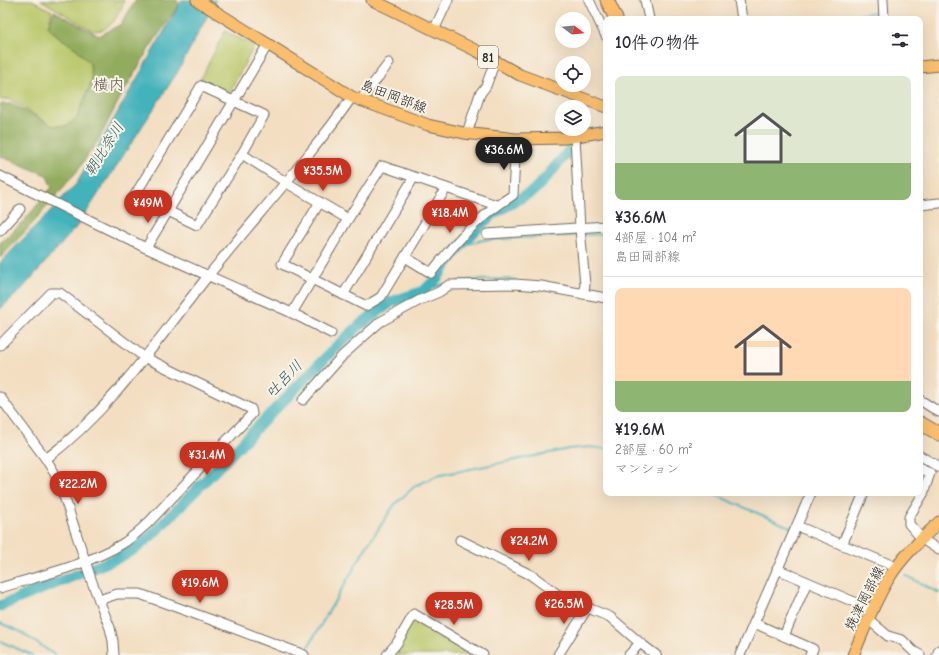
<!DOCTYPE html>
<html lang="ja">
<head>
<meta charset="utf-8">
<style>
  :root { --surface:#fff; --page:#f2f2f3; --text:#2b2b33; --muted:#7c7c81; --line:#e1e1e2; --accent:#c8321e }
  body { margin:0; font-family:"Comic Neue","Klee One",sans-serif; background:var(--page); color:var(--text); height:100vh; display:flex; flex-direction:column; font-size:15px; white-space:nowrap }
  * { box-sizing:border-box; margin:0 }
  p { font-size:13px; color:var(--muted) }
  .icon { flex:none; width:22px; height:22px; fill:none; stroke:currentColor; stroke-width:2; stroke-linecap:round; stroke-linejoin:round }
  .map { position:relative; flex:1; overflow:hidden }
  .details { position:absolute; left:603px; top:16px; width:320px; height:480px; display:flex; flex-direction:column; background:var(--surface); border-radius:8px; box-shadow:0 4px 16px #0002 }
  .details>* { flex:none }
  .needle { width:26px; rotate:106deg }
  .fabs { position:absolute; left:555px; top:12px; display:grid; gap:8px }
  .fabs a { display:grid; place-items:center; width:36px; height:36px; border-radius:50%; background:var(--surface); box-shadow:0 4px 16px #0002; font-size:20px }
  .price { position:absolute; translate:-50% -34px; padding:0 9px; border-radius:14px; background:var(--accent); color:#fff; font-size:13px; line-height:26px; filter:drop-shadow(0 1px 2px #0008) }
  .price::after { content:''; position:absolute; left:50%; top:24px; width:12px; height:9px; margin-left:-6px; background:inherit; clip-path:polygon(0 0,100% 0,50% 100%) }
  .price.on { background:#222; color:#fff }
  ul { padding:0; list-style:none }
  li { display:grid; align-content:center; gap:8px; height:212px; padding:0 12px }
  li+li { border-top:1px solid var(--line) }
  li span { display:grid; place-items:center; height:124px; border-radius:8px; color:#555 }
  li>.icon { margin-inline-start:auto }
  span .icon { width:72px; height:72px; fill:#fffc; stroke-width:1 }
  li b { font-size:17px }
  h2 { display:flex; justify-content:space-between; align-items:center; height:48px; padding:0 12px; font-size:17px }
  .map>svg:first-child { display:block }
  .green { fill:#b9c769; stroke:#72794a }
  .forest { fill:#92ac5d; stroke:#5e6c44 }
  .water { fill:#42b2bb; stroke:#366e73 }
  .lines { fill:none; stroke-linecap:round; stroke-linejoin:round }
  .stream { stroke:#42b2bb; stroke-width:2 }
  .river { stroke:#42b2bb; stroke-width:11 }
  .minor-casing { stroke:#716a60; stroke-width:11 }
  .major-casing { stroke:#716a60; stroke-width:13 }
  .highway-casing { stroke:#716a60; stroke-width:15 }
  .minor { stroke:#fff; stroke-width:9 }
  .major { stroke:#fabe6d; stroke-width:11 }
  .highway { stroke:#fabe6d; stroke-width:13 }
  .labels { text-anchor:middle; stroke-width:4; stroke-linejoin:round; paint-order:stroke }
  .shield { fill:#f7f3e8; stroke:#686764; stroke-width:1 }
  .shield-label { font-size:13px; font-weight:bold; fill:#2b2b2b }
  .street-label { font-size:14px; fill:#2b2b2b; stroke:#f7f3e8 }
  .water-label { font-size:15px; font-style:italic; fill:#335a5d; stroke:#f7f3e8 }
  .quarter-label { font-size:16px; fill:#685b4d; stroke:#f7f3e8 }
</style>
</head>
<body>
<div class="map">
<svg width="939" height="655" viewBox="0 0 939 655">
  <rect width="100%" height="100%" fill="#f7f3e8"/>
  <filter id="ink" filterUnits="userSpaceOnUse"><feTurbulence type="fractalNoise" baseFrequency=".025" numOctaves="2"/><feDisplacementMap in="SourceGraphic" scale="8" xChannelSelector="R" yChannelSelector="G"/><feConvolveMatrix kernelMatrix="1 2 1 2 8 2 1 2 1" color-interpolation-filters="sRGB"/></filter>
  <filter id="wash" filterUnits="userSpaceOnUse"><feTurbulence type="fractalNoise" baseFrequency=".012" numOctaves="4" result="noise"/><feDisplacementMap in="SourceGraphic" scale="16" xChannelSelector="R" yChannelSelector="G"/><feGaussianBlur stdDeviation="0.9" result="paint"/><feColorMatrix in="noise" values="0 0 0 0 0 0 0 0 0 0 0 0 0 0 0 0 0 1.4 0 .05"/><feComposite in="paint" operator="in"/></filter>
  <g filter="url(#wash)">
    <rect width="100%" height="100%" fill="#f3dec1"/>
    <g class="green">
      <path d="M0,0h32l20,11 -4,16 11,10 18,12 13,15 2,16 -15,38 -10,8h-14l-44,-27 -9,1z"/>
      <path d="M41,0h83l-2,8 -9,14 -10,8 -10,1z"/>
      <path d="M225,31l29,15 -25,47 -29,-13z"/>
      <path d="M413,619l60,36h-89z"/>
    </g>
    <path class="forest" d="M136,0h41l2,5 -29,42 -31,53 -19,37 -22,33 -45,53 -33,35v-15l24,-22 28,-34 -6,-12 -46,-19v-52h12l41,22h14l10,-8 15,-38 -2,-16 -13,-15 -18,-12 -11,-10 6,-16 45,25 22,-12z"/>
    <path class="water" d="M182,0h34l-39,73 -99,152 -57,65 -21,19v-46l77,-80z"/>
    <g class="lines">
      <g class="stream">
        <path d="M837,19l38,-7"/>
        <path d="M583,235l23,-1"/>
        <path d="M458,249l10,-5 15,-4 96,-5"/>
        <path d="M458,281l49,-2 9,1"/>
        <path d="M424,291l20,-7"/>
        <path d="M597,292l9,1"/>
        <path d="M711,493l81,35"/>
        <path d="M905,575l34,18"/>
        <path d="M0,623l19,8 36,24"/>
        <path d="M0,641l32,14"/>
        <path d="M305,652l62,-106 28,-42 20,-18 21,-10 133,-27 21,-2 16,2"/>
      </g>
      <path class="river" d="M0,606l118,-48 18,-10 15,-12 184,-188 25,-23 31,-23 33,-11 12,-12 22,-30 22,-24 13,-11 40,-23 11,-11 27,-32"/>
    </g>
  </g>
  <g filter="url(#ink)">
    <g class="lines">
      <defs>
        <g id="minor">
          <path d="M589,0l17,36"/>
          <path d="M645,0l4,19"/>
          <path d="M739,0l3,19"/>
          <path d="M883,0l1,19"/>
          <path d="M434,30l14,-30"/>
          <path d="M201,86l63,29 -22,39 -45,71 -62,-30z"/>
          <path d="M360,101l29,-38"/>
          <path d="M467,133l13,-39 6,-8 9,-25"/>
          <path d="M575,137l5,91 5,57 -2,9"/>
          <path d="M242,154l45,29 61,36"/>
          <path d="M0,176l146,72 146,65 39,20"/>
          <path d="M320,202l-38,62 84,42 15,-9 65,-109"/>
          <path d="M920,205l19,-2"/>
          <path d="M0,231l20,-22"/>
          <path d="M487,234l119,-8"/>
          <path d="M146,248l122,-204"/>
          <path d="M405,257l26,16c26,-33 46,-55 82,-78l3,-56"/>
          <path d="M343,295l71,-118"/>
          <path d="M292,313l56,-94 34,-53 114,39"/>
          <path d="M0,345l51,-52h9l84,64 107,52 1,5 -104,109c-8,7 -16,15 -26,21 -35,21 -83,32 -122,44"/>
          <path d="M0,397l46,62 9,15 8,19 29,89 18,46 3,13 1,14"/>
          <path d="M303,400l40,-45 37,-33 40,-22 19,-8 10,-7 66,-1 26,2 65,12"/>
          <path d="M920,400l19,12"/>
          <path d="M920,456l19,11"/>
          <path d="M46,459c66,-50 111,-119 162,-183 48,-60 100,-116 144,-179"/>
          <path d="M920,469l10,4 -7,21 -14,23v7l13,15 17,11"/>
          <path d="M797,526l99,41"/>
          <path d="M460,540l71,35 30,22 49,20 30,26 16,12"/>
          <path d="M842,545l22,-52"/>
          <path d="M777,569l96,41"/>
          <path d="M99,600l18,-6h23l80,29 84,32"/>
          <path d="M869,620l19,16 14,4 11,11 7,4"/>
          <path d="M754,623l59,26 -3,6"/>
          <path d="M784,636l23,-54"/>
          <path d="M387,655l10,-12 17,-29 69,41"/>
          <path d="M558,655l30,-48"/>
          <path d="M629,655l11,-12"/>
          <path d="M740,655l71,-162"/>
          <path d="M937,655l2,-5"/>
        </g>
        <g id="major">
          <path d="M197,0l155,97 76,28 36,8 52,6 49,-1 41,-7"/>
          <path d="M372,0l105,51 43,24 86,32"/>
          <path d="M920,67l19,-2"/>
          <path d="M853,655c12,-26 22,-57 38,-80 13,-20 31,-36 48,-53"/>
        </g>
        <g id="highway">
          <path d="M607,0l9,19"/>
          <path d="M920,423l19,11"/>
        </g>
      </defs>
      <use href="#minor" class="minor-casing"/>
      <use href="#major" class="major-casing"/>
      <use href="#highway" class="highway-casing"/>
      <use href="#minor" class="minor"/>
      <use href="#major" class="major"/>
      <use href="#highway" class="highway"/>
    </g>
  </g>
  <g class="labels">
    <rect class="shield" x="478" y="46" width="20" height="22" rx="3"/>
    <g class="shield-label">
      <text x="488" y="62">81</text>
    </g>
    <g class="street-label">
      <text transform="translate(394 96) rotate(21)" y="5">島田岡部線</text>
      <text transform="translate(864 598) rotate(-63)" y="5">焼津岡部線</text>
    </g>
    <g class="water-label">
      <text transform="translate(104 149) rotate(-58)" y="5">朝比奈川</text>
      <text transform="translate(284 379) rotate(-46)" y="5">吐呂川</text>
    </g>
    <g class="quarter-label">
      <text x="109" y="90">横内</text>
    </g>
  </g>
</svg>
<div class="fabs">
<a><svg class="needle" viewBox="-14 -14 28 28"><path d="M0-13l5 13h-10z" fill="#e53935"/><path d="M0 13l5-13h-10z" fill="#7c7c81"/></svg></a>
<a><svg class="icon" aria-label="locate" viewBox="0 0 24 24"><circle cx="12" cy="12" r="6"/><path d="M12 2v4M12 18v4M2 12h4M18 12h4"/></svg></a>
<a><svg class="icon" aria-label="layers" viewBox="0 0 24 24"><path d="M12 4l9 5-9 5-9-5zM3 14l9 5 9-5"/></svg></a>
</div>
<b class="price on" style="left:504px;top:171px">¥36.6M</b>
<b class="price" style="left:323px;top:192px">¥35.5M</b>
<b class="price" style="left:148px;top:224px">¥49M</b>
<b class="price" style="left:450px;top:234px">¥18.4M</b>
<b class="price" style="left:207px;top:476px">¥31.4M</b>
<b class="price" style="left:78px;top:505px">¥22.2M</b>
<b class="price" style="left:529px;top:562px">¥24.2M</b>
<b class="price" style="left:200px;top:604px">¥19.6M</b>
<b class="price" style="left:564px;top:625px">¥26.5M</b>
<b class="price" style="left:454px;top:626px">¥28.5M</b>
<section class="details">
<h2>10件の物件<svg class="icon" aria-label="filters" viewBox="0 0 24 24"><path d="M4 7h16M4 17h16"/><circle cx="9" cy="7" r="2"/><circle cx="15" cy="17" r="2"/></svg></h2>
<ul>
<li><span style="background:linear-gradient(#dfe7d0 70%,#8fb573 0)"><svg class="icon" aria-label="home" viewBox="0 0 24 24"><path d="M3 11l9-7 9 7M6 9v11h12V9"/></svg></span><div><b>¥36.6M</b><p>4部屋 · 104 m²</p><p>島田岡部線</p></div></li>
<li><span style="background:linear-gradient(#ffd9b3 75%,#8fb573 0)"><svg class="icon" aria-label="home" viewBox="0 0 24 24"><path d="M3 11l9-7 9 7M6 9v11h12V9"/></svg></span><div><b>¥19.6M</b><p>2部屋 · 60 m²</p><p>マンション</p></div></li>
</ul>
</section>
</div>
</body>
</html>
